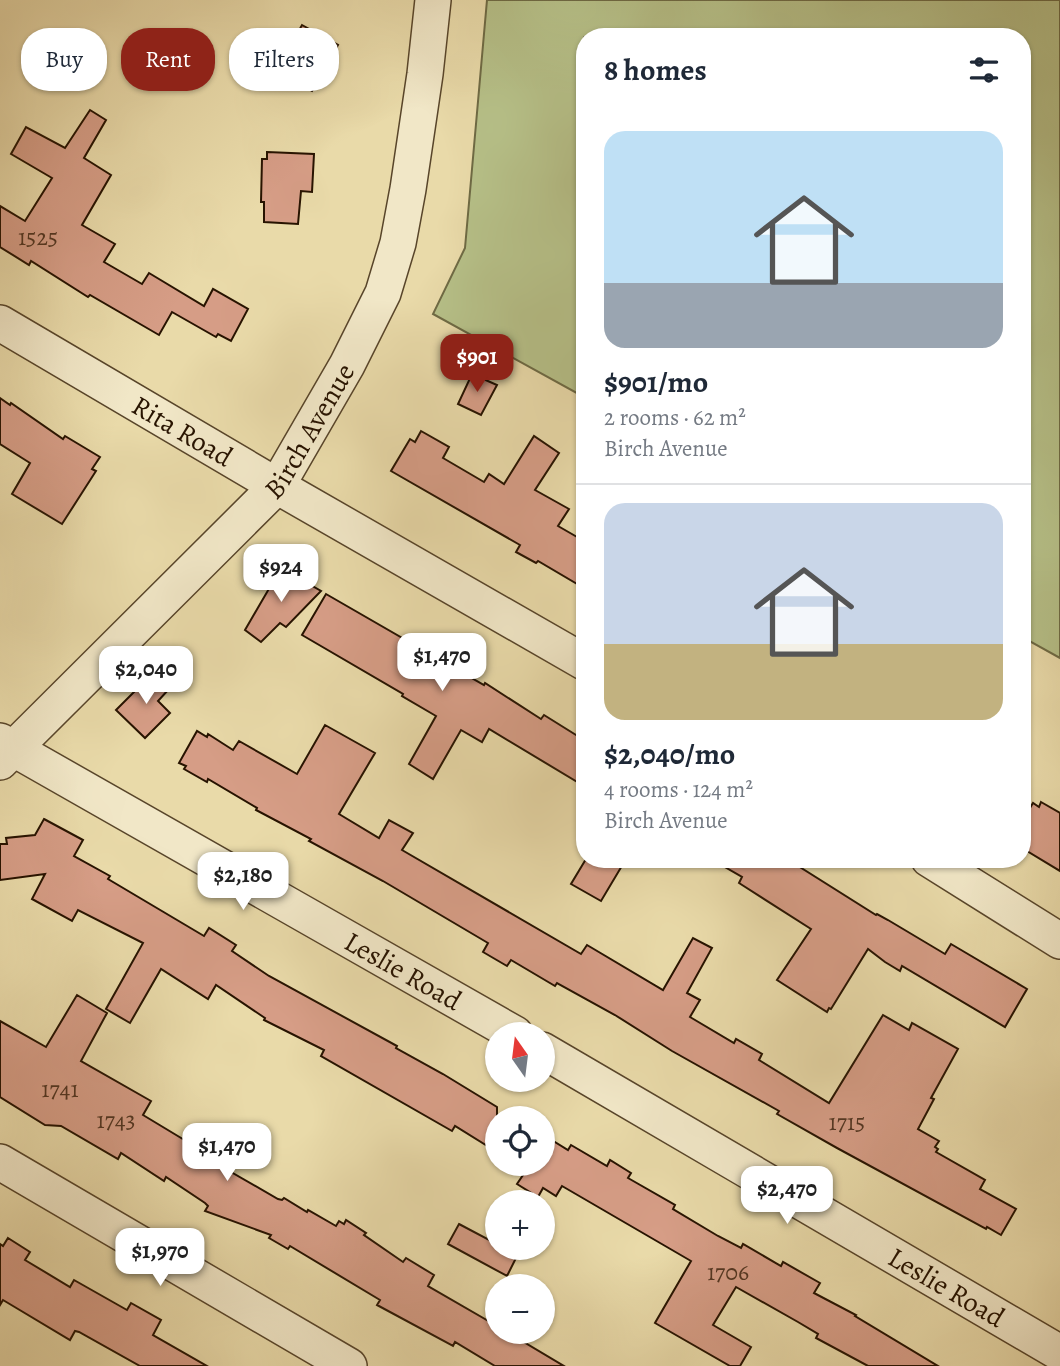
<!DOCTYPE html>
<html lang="en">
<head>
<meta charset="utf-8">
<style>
  :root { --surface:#fff; --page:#f2f2f3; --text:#1f2937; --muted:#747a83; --line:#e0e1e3; --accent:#8f2418 }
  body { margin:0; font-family:Alegreya,serif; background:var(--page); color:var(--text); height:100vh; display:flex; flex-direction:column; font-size:26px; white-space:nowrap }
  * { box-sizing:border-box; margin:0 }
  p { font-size:23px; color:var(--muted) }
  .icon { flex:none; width:38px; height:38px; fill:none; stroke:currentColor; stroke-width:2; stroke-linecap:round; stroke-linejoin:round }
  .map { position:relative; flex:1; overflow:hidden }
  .side { position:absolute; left:576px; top:28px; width:455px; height:840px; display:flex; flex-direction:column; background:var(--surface); border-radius:28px; box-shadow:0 2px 5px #0004 }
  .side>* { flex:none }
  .top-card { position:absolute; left:21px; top:28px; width:450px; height:63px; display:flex; gap:14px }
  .needle { width:46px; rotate:346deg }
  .controls { position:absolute; left:485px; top:1022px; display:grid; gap:14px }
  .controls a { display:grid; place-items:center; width:70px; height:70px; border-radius:50%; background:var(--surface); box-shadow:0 2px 5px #0004; font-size:35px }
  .price { position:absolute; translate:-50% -60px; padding:0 16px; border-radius:14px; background:#fff; color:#222; font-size:23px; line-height:46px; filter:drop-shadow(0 2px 4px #0008) }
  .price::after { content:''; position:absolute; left:50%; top:42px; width:21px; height:16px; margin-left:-10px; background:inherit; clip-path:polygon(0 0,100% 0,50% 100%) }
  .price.selected { background:var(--accent); color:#fff }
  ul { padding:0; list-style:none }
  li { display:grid; align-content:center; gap:14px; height:371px; padding:0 28px }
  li+li { border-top:2px solid var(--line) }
  li span { display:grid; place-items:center; height:217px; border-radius:21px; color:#555 }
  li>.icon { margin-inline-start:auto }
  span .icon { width:126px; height:126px; fill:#fffc; stroke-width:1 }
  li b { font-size:30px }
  h2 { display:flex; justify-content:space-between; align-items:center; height:84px; padding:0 28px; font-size:30px }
  .pill { padding:0 24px; border-radius:28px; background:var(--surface); box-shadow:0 2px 5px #0004; font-size:24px; line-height:63px }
  .pill.selected { background:var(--accent); color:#fff }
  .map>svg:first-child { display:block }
  .green { fill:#b6c088; stroke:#6e6a44; stroke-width:2 }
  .building { fill:#d69d86; stroke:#271300; stroke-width:2 }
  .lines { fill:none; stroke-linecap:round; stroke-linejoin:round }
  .minor-casing { stroke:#58452a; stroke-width:38 }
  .minor { stroke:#f1e7c7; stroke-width:35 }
  .labels { text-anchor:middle; stroke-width:6; stroke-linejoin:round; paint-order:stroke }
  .number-label { font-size:24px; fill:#533622 }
  .street-label { font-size:28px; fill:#271300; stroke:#f1e7c7 }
</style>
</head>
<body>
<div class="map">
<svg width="1060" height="1366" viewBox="0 0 1060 1366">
  <rect width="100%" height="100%" fill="#e9daa9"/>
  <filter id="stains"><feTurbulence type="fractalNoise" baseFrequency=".00286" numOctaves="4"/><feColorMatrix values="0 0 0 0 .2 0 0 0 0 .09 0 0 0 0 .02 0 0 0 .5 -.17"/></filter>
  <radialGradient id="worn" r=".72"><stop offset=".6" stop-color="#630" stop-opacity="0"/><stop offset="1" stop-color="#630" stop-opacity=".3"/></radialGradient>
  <path class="green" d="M487,0h573v658l-38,-21v-600h-438v360l-151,-83 32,-66z"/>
  <g class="building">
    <path d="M302,25l36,20 -26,46 -36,-20z"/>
    <path d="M90,110l16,10 -22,38 27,17 -29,50 33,19 -11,18 38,22 7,-11 55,33 9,-17 35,20 -17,32 -13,-7 -2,3 -44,-25 -13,23 -69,-40 -2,2 -57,-36 -2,4 -29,-18v-41l25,15 27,-43 -41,-24 15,-27 39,21z"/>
    <path d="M267,152l47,2 -2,38 -11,-1 -3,33 -34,-2v-20h-3l1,-43h5z"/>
    <path d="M472,374l25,11 -16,30 -23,-11z"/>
    <path d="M0,398l10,7 1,-2 52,36 2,-3 35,21 -8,12 4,2 -34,53 -50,-30 18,-31 -30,-19z"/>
    <path d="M421,431l28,16 -6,11 41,24 5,-8 15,10 30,-48 25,17 -24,37 34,19 -11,17 26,15v47l-46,-27 -2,2 -20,-11 4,-7 -129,-74 19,-32 5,3z"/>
    <path d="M281,568l40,23 -35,36 -6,-4 -19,19 -16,-12z"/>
    <path d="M326,594l158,91 1,-2 56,36 3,-4 40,25v46l-95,-57 -7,13 -21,-12 -28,49 -24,-15 27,-48 -34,-20 1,-2 -101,-59z"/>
    <path d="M153,673l16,16 -11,12 12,12 -25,25 -29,-28z"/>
    <path d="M325,725l50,28 -36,61 40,24 10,-18 24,13 -11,17 179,104 6,-9 76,45 30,-52 19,10 -25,45 13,7 -10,17 44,26 2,-4 26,15 -3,6 70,43 54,-88 26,15 3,-7 46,26 -27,49 3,1 -16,30 21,12 -4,6 3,2 -2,3 49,28 -5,9 36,20 -15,26 -14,-8 -1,2 -149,-81 -60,-34 2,-3 -107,-60 -57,-36 -58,-32 -2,3 -44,-26 -4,6 -24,-14 5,-9 -105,-62 -74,-40 2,-2 -55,-29 1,-2 -49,-29 -1,3 -23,-13 2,-3 -7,-3 18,-32 10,6 1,-3 25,16 6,-9 58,33z"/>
    <path d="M1041,802l19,11v58l-38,-23v-27l11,-18 6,4z"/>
    <path d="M44,819l39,21 -9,16 36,20 -2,3 96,57 5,-8 27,17 -4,6 37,25 128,70 -1,2 47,26 54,33v45l-42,-26 -3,5 -131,-75 3,-6 -60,-30 1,-2 -49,-33 -8,14 -47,-30 -31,54 -24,-14 37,-66 -65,-33 -6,11 -40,-22 13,-25 -45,6v-36h7l-1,-6 29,-3z"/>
    <path d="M586,859h40l-25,42 -30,-17z"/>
    <path d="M711,859h76l89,56 1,-1 11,6 57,34 6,-10 76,45 -22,38 -103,-61 -2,5 -15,-9 -17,-13 -37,60 -2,-1 -2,4 -50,-32 34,-51 -72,-46 3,-6z"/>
    <path d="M77,995l30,18 -26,48 70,40 -8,14 53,32 -2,3 4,3 80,46 4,1 2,-2 23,14 1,-2 28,16 3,-5 5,3 2,-4 20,13 -2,2 39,27 3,-4 28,17 -6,11 69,40v6h10l57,34h-69l-40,-24 -2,4 -76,-41 3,-5 -90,-54 -2,3 -19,-11 2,-3 -66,-24 3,-5 -3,-3 -39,-26 -2,4 -43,-28 -3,6 -57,-33 -16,-1 -45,-28v-76l46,26z"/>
    <path d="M542,1134l26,16 3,-5 36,21 3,-6 21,13 -3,5 47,27 -2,4 45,27 23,12 2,-4 38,22 2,-4 37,21 -6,10 42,22 -1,1 83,50h-70l-52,-28 2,-4 -20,-12 -62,-35 -23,38 38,22 -11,19h-10l-75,-43 36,-62 -129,-75 -6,10 -13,-8 -5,9 -21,-13 6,-9 -19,-11h38z"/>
    <path d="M459,1224l38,20v4h8l13,6 -11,22 -59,-32z"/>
    <path d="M8,1238l22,14 -5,8 45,27 4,-7 53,30 4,-7 30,17 -8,15 54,31h-67l-61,-34 -4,-1 -5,9 -67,-40 -3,5v-61l3,2z"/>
  </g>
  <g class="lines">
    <defs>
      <g id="minor">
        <path id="s1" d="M0,323l277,163 307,176"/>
        <path id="s2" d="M0,741l515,293"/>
        <path id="s3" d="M0,762l277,-276 70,-121 36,-72 15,-50 10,-54 17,-115 8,-74"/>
        <path d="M929,859l131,82"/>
        <path id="s4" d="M542,1050l518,303"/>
        <path d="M0,1162l349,204"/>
      </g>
    </defs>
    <use href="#minor" class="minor-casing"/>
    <use href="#minor" class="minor"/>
  </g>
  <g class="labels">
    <g class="number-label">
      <text x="38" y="245">1525</text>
      <text x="60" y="1097">1741</text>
      <text x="116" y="1128">1743</text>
      <text x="847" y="1130">1715</text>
      <text x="728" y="1280">1706</text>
    </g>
    <g class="street-label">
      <text dy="10" stroke="none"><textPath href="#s3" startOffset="455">Birch Avenue</textPath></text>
      <text dy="10" stroke="none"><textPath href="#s1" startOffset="212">Rita Road</textPath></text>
      <text dy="10" stroke="none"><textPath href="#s2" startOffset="464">Leslie Road</textPath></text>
      <text dy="10" stroke="none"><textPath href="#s4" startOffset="469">Leslie Road</textPath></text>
    </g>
  </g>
  <rect width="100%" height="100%" filter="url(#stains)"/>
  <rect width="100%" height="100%" fill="url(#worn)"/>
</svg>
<div class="controls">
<a><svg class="needle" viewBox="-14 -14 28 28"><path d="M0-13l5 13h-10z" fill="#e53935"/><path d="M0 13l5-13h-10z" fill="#747a83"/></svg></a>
<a><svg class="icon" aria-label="locate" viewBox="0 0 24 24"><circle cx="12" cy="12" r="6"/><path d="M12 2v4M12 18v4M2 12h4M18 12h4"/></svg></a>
<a>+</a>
<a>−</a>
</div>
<b class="price selected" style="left:477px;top:394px">$901</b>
<b class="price" style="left:281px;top:604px">$924</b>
<b class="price" style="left:442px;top:693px">$1,470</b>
<b class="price" style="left:146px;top:706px">$2,040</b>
<b class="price" style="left:243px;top:912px">$2,180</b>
<b class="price" style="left:227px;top:1183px">$1,470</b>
<b class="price" style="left:787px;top:1226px">$2,470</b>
<b class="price" style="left:160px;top:1288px">$1,970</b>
<div class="top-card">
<a class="pill">Buy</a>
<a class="pill selected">Rent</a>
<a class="pill">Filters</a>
</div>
<section class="side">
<h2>8 homes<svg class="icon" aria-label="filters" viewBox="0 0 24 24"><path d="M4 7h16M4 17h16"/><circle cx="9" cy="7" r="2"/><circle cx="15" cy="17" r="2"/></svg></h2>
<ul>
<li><span style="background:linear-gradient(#bfe0f5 70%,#9aa5b1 0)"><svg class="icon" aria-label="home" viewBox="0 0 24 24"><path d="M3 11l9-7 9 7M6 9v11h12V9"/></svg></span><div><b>$901/mo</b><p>2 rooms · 62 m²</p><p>Birch Avenue</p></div></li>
<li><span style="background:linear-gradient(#c9d6e8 65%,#c2b280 0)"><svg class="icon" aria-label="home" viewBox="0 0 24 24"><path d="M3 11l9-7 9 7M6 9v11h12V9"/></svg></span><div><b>$2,040/mo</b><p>4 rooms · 124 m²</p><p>Birch Avenue</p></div></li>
</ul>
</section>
</div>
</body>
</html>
